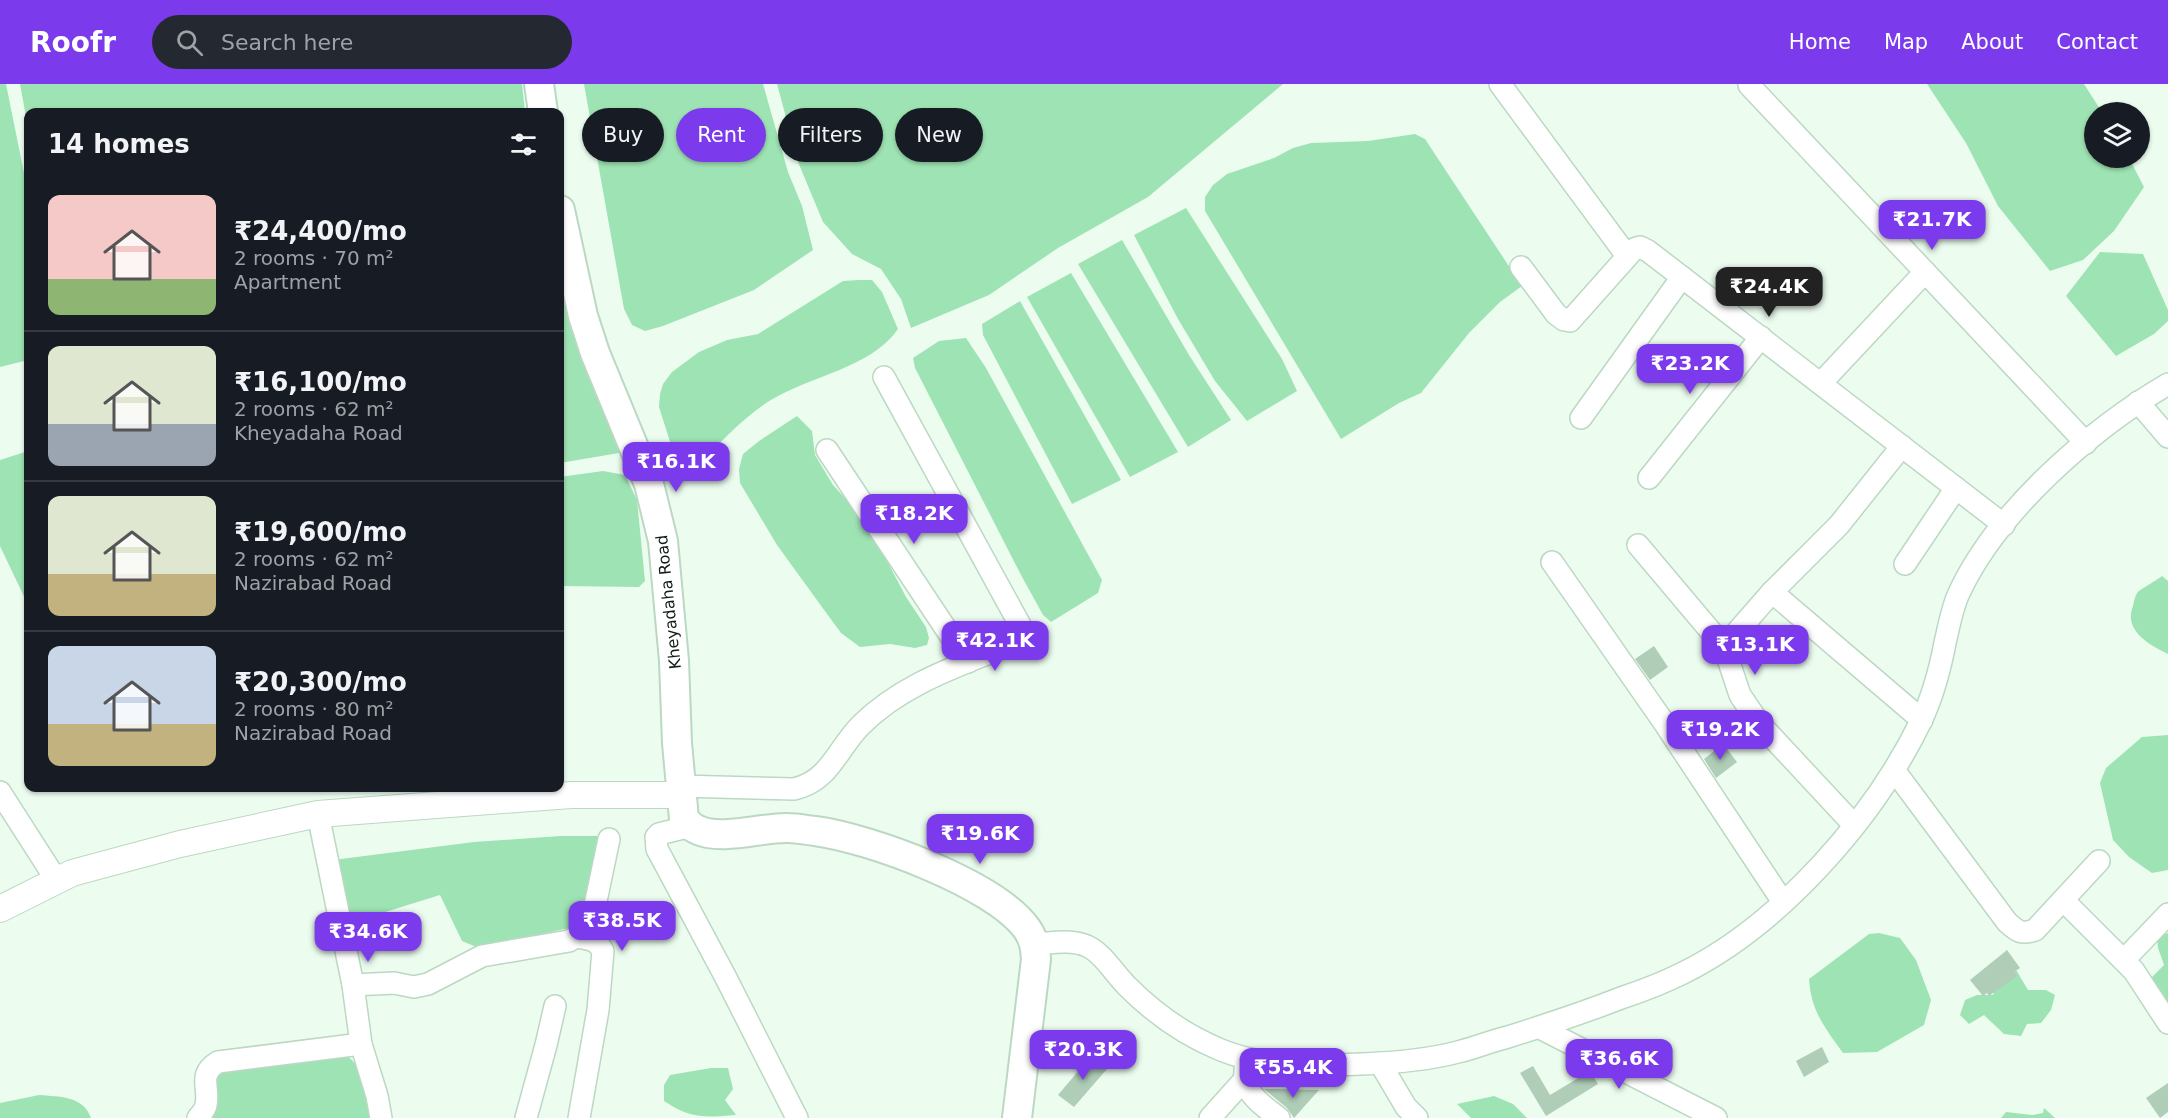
<!DOCTYPE html>
<html lang="en">
<head>
<meta charset="utf-8">
<style>
  :root { --surface:#171b24; --page:#242831; --text:#f1f3f6; --muted:#9ea1a6; --line:#363941; --accent:#7c3aed }
  body { margin:0; font-family:"DejaVu Sans",sans-serif; background:var(--page); color:var(--text); height:100vh; display:flex; flex-direction:column; font-size:22px; white-space:nowrap }
  * { box-sizing:border-box; margin:0 }
  p { font-size:20px; color:var(--muted) }
  .icon { flex:none; width:33px; height:33px; fill:none; stroke:currentColor; stroke-width:2; stroke-linecap:round; stroke-linejoin:round }
  .map { position:relative; flex:1; overflow:hidden }
  .details { position:absolute; left:24px; top:24px; width:540px; height:684px; display:flex; flex-direction:column; background:var(--surface); border-radius:12px; box-shadow:0 2px 4px #0004 }
  .details>* { flex:none }
  .guide { position:absolute; left:582px; top:24px; width:570px; height:54px; display:flex; gap:12px }
  .buttons { position:absolute; left:2084px; top:18px; display:grid; gap:12px }
  .buttons a { display:grid; place-items:center; width:66px; height:66px; border-radius:50%; background:var(--surface); box-shadow:0 2px 4px #0004; font-size:30px }
  .price { position:absolute; translate:-50% -51px; padding:0 14px; border-radius:12px; background:var(--accent); color:#fff; font-size:20px; line-height:39px; filter:drop-shadow(0 2px 3px #0008) }
  .price::after { content:''; position:absolute; left:50%; top:36px; width:18px; height:14px; margin-left:-9px; background:inherit; clip-path:polygon(0 0,100% 0,50% 100%) }
  .price.on { background:#222; color:#fff }
  ul { padding:0; list-style:none }
  li { display:flex; align-items:center; gap:18px; height:150px; padding:0 24px }
  li+li { border-top:2px solid var(--line) }
  li span { display:grid; place-items:center; flex:none; width:168px; height:120px; border-radius:12px; color:#555 }
  li>.icon { margin-inline-start:auto }
  span .icon { width:72px; height:72px; fill:#fffc; stroke-width:1 }
  li b { font-size:26px }
  h2 { display:flex; justify-content:space-between; align-items:center; height:72px; padding:0 24px; font-size:26px }
  .pill { padding:0 21px; border-radius:27px; background:var(--surface); box-shadow:0 2px 4px #0004; font-size:21px; line-height:54px }
  .pill.on { background:var(--accent); color:#fff }
  header { display:flex; align-items:center; gap:36px; box-sizing:border-box; height:84px; padding:0 30px; background:var(--accent); color:#fff }
  header strong { font-size:28px }
  nav { display:flex; gap:33px; margin-inline-start:auto; font-size:21px }
  .search { width:420px; height:54px; background:var(--page); display:flex; align-items:center; gap:15px; box-sizing:border-box; padding:0 21px; border-radius:33px; color:var(--muted); font-size:22px }
  .map>svg:first-child { display:block }
  .water { fill:#9ee3b3 }
  .building { fill:#b0cdb8 }
  .lines { fill:none; stroke-linecap:round; stroke-linejoin:round }
  .minor-casing { stroke:#bbd8c3; stroke-width:24 }
  .tertiary-casing { stroke:#bbd8c3; stroke-width:28 }
  .secondary-casing { stroke:#bbd8c3; stroke-width:32 }
  .minor { stroke:#fff; stroke-width:21 }
  .tertiary { stroke:#fff; stroke-width:26 }
  .secondary { stroke:#fff; stroke-width:28 }
  .labels { text-anchor:middle; stroke-width:4.5; stroke-linejoin:round; paint-order:stroke }
  .street-label { font-size:16px; fill:#111c14; stroke:#fff }
</style>
</head>
<body>
<header>
<strong>Roofr</strong>
<div class="search"><svg class="icon" aria-label="search" viewBox="0 0 24 24"><circle cx="10" cy="10" r="6"/><path d="M15 15l6 6"/></svg>Search here</div>
<nav><a>Home</a><a>Map</a><a>About</a><a>Contact</a></nav>
</header>
<div class="map">
<svg width="2168" height="1034" viewBox="0 0 2168 1034">
  <rect width="100%" height="100%" fill="#ecfdf0"/>
  <g class="water">
    <path d="M0,0h6l22,109v167l-28,7z"/>
    <path d="M20,0h502l3,28h-497v16z"/>
    <path d="M584,0h179l25,88 14,34 11,44 -59,40 -91,36 -18,5 -13,-6 -8,-16z"/>
    <path d="M777,0h506l-135,113 -90,51 -69,47 -78,33 -10,-29 -20,-30 -29,-15 -29,-32 -25,-60z"/>
    <path d="M1927,0h157l18,28h-8v46h35l15,29 -30,44 -31,29 -33,11 -52,-65 -32,-63z"/>
    <path d="M1415,50l10,5 97,147 -22,16 -31,31 -48,60 -22,10 -58,36 -136,-228v-14l8,-12 14,-11 47,-16 19,-10 18,-5 57,-2z"/>
    <path d="M1186,124l96,151 15,32 -50,30 -32,-40 -37,-62 -44,-84z"/>
    <path d="M1122,156l67,115 42,65 -43,27 -110,-183z"/>
    <path d="M2100,168l43,2 25,56v11l-14,13 -38,22 -50,-60z"/>
    <path d="M1071,189l107,179 -48,25 -103,-180z"/>
    <path d="M560,192l18,72 22,51 19,54 -59,10z"/>
    <path d="M859,196h13l10,12 16,37c-27,39 -88,47 -127,71 -28,17 -51,44 -75,66l-11,2 -8,-6 -4,-11 -14,-44 1,-13 3,-10 9,-12 27,-20 28,-12 31,-6 85,-53z"/>
    <path d="M1020,217l101,179 -49,24 -89,-169 -1,-11z"/>
    <path d="M966,254l20,30 116,212 -4,13 -47,29 -8,-7 -22,-40 -106,-207 -2,-10 26,-17z"/>
    <path d="M797,332l15,15 3,24 18,30 33,36 40,76 20,30 3,11 -2,7 -12,3 -25,-4 -30,3 -19,-14 -14,-19 -50,-69 -37,-62 -1,-14 4,-15 16,-13z"/>
    <path d="M28,367v154l-28,-59v-86z"/>
    <path d="M603,387l22,4 12,25 8,81 -6,6 -79,-1v-109z"/>
    <path d="M2162,492l6,5v73c-19,-9 -45,-24 -35,-48 1,-4 2,-11 5,-14 3,-3 19,-12 24,-16z"/>
    <path d="M2168,651v135l-16,3 -23,-16 -16,-17 -13,-57 6,-15 36,-31z"/>
    <path d="M560,752h40v15l-18,66 -13,11 -90,20 -17,-7 -22,-46 -74,23h-15l-12,-15 -6,-43 141,-18z"/>
    <path d="M1879,849l21,5 16,22 15,40 -7,25 -47,27 -34,1c-18,-25 -32,-42 -34,-74l60,-45z"/>
    <path d="M2168,849v89l-14,-26 -2,-19 12,-12 -6,-17 -1,-11z"/>
    <path d="M2015,884l13,22h18l9,5 -4,15 -10,13 -14,1 -6,12 -17,-2 -20,-19 -15,9 -9,-9 5,-15 12,-5h16l9,-24z"/>
    <path d="M346,971c18,12 22,43 28,63h-163l2,-46z"/>
    <path d="M711,984h17l5,21 -8,11 11,15c-32,3 -47,3 -72,-14v-16l6,-10z"/>
    <path d="M39,1011c20,2 44,0 52,23h-91v-15z"/>
    <path d="M1494,1012l19,8 14,14h-56l-14,-14z"/>
    <path d="M2044,1024l11,10h-54l5,-6 26,3 11,-2z"/>
  </g>
  <g class="building">
    <path d="M1654,562l14,21 -18,13 -15,-21z"/>
    <path d="M1723,660l14,18 -21,16 -12,-19z"/>
    <path d="M2007,866l13,18 -6,4 3,4 -28,20 -2,-3 -4,3 -13,-16z"/>
    <path d="M1822,963l7,15 -25,15 -8,-16z"/>
    <path d="M1091,972l5,2 6,-1 1,8 4,4 -33,38 -16,-12z"/>
    <path d="M1533,982l17,29 40,-24 8,13 -52,32 -26,-43z"/>
    <path d="M2168,999v29l-8,6 -14,-20z"/>
    <path d="M1264,1005l55,1 -25,28 -7,-10z"/>
  </g>
  <g class="lines">
    <defs>
      <g id="minor">
        <path d="M1500,0l127,172"/>
        <path d="M1749,1l337,358"/>
        <path d="M1521,183l35,47 8,6 6,1 64,-72 6,-2 8,4 356,274"/>
        <path d="M1821,299l104,-111"/>
        <path d="M2138,318l30,35"/>
        <path d="M1581,334l101,-141"/>
        <path d="M827,366l141,212"/>
        <path d="M1649,394l112,-141"/>
        <path d="M1638,461l86,102 16,48 19,28 95,102"/>
        <path d="M1552,478l113,162 118,178"/>
        <path d="M1905,480l51,-76"/>
        <path d="M1772,508l150,128"/>
        <path d="M1724,563l48,-55 67,-67 63,-79"/>
        <path d="M1894,686l113,152c10,9 14,13 28,8l64,-69"/>
        <path d="M680,702l114,3c36,-8 43,-40 67,-64 41,-41 97,-59 148,-80 9,-6 13,-9 11,-20l-136,-248"/>
        <path d="M0,708l57,89"/>
        <path d="M318,730l35,171 8,59 16,52 4,22"/>
        <path d="M691,742l-32,8 -3,3 1,12 68,127 72,142"/>
        <path d="M2063,816l71,71 34,52"/>
        <path d="M576,853c12,2 21,2 27,14l-5,59 -19,108"/>
        <path d="M1035,860c16,-1 36,-5 52,2 17,8 28,29 42,42 26,26 58,48 92,62 44,18 94,16 140,14 32,-1 66,-4 97,-12 17,-4 33,-11 50,-15 38,-12 75,-24 113,-39 21,-7 42,-15 62,-25 97,-48 191,-155 238,-252 11,-23 19,-52 24,-78 4,-17 7,-35 14,-50 38,-82 132,-164 209,-209"/>
        <path d="M2124,876l44,-46"/>
        <path d="M353,901l41,-2 20,4 14,-3 54,-28 87,-15c10,-5 16,-11 23,-21l17,-81"/>
        <path d="M1540,944l176,90"/>
        <path d="M1246,975c0,6 -2,14 -1,19 2,18 21,30 34,40"/>
        <path d="M1380,979l26,44 11,11"/>
        <path d="M198,1034c3,-4 7,-8 8,-13 4,-18 -9,-30 12,-43l143,-18"/>
        <path d="M526,1034l20,-73 9,-39"/>
        <path d="M1210,1034l35,-39"/>
      </g>
      <path id="tertiary" d="M0,825l72,-36 108,-29 138,-30 253,-19h110"/>
      <g id="secondary">
        <path d="M539,0l4,28"/>
        <path d="M560,126l23,106 12,37 54,131 14,57 11,120 3,82 7,76c4,4 8,9 14,11 24,11 65,-3 90,-2 9,0 18,2 27,3 54,7 180,53 212,98 7,10 8,18 9,30l-19,159"/>
      </g>
    </defs>
    <use href="#minor" class="minor-casing"/>
    <use href="#tertiary" class="tertiary-casing"/>
    <use href="#secondary" class="secondary-casing"/>
    <use href="#minor" class="minor"/>
    <use href="#tertiary" class="tertiary"/>
    <use href="#secondary" class="secondary"/>
  </g>
  <g class="labels">
    <g class="street-label">
      <text transform="translate(668 518) rotate(-96)" y="6">Kheyadaha Road</text>
    </g>
  </g>
</svg>
<div class="buttons">
<a><svg class="icon" aria-label="layers" viewBox="0 0 24 24"><path d="M12 4l9 5-9 5-9-5zM3 14l9 5 9-5"/></svg></a>
</div>
<b class="price" style="left:1932px;top:167px">₹21.7K</b>
<b class="price on" style="left:1769px;top:234px">₹24.4K</b>
<b class="price" style="left:1690px;top:311px">₹23.2K</b>
<b class="price" style="left:676px;top:409px">₹16.1K</b>
<b class="price" style="left:914px;top:461px">₹18.2K</b>
<b class="price" style="left:995px;top:588px">₹42.1K</b>
<b class="price" style="left:1755px;top:592px">₹13.1K</b>
<b class="price" style="left:1720px;top:677px">₹19.2K</b>
<b class="price" style="left:980px;top:781px">₹19.6K</b>
<b class="price" style="left:622px;top:868px">₹38.5K</b>
<b class="price" style="left:368px;top:879px">₹34.6K</b>
<b class="price" style="left:1083px;top:997px">₹20.3K</b>
<b class="price" style="left:1619px;top:1006px">₹36.6K</b>
<b class="price" style="left:1293px;top:1015px">₹55.4K</b>
<div class="guide">
<a class="pill">Buy</a>
<a class="pill on">Rent</a>
<a class="pill">Filters</a>
<a class="pill">New</a>
</div>
<section class="details">
<h2>14 homes<svg class="icon" aria-label="filters" viewBox="0 0 24 24"><path d="M4 7h16M4 17h16"/><circle cx="9" cy="7" r="2"/><circle cx="15" cy="17" r="2"/></svg></h2>
<ul>
<li><span style="background:linear-gradient(#f6c9c9 70%,#8fb573 0)"><svg class="icon" aria-label="home" viewBox="0 0 24 24"><path d="M3 11l9-7 9 7M6 9v11h12V9"/></svg></span><div><b>₹24,400/mo</b><p>2 rooms · 70 m²</p><p>Apartment</p></div></li>
<li><span style="background:linear-gradient(#dfe7d0 65%,#9aa5b1 0)"><svg class="icon" aria-label="home" viewBox="0 0 24 24"><path d="M3 11l9-7 9 7M6 9v11h12V9"/></svg></span><div><b>₹16,100/mo</b><p>2 rooms · 62 m²</p><p>Kheyadaha Road</p></div></li>
<li><span style="background:linear-gradient(#dfe7d0 65%,#c2b280 0)"><svg class="icon" aria-label="home" viewBox="0 0 24 24"><path d="M3 11l9-7 9 7M6 9v11h12V9"/></svg></span><div><b>₹19,600/mo</b><p>2 rooms · 62 m²</p><p>Nazirabad Road</p></div></li>
<li><span style="background:linear-gradient(#c9d6e8 65%,#c2b280 0)"><svg class="icon" aria-label="home" viewBox="0 0 24 24"><path d="M3 11l9-7 9 7M6 9v11h12V9"/></svg></span><div><b>₹20,300/mo</b><p>2 rooms · 80 m²</p><p>Nazirabad Road</p></div></li>
</ul>
</section>
</div>
</body>
</html>
